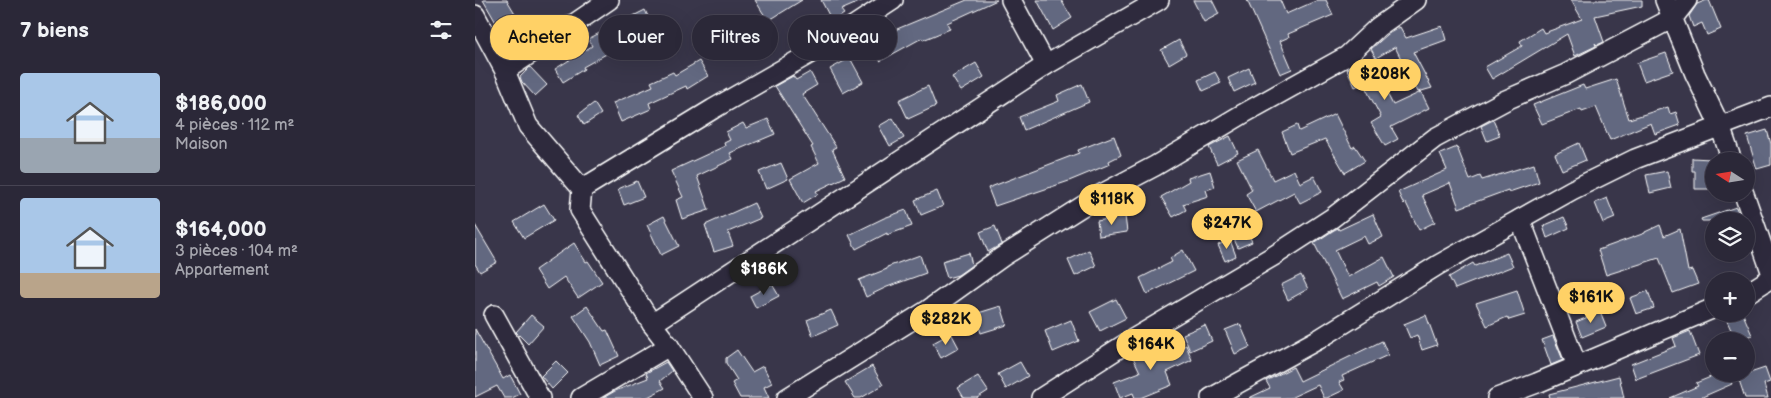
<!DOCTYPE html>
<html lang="fr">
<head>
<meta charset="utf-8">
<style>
  :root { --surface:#2b2838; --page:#373443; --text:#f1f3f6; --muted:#a6a6ae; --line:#474453; --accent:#ffd166 }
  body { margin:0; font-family:"Balsamiq Sans",sans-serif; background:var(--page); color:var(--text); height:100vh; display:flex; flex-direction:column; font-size:19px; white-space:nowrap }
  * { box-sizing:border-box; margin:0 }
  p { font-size:16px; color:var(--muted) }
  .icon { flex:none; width:28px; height:28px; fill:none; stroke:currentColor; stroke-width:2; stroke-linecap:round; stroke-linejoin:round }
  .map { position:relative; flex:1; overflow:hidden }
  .panel { display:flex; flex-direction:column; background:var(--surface); width:475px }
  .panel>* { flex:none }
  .guide { position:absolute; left:15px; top:15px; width:475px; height:45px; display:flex; gap:10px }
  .needle { width:32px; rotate:282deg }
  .tools { position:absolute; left:1230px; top:152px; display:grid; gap:10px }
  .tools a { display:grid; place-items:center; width:50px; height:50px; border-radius:50%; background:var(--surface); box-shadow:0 5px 20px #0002,0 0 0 1px var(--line); font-size:25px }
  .price { position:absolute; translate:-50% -42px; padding:0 11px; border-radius:18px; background:var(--accent); color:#111; font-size:16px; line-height:32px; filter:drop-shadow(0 1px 2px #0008) }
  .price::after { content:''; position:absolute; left:50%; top:30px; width:15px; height:11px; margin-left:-8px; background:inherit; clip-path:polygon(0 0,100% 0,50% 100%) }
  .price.active { background:#222; color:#fff }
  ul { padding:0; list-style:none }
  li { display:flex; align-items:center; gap:15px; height:125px; padding:0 20px }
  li+li { border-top:1px solid var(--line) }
  li span { display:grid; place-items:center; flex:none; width:140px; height:100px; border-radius:5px; color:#555 }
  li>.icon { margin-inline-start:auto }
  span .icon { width:60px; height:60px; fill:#fffc; stroke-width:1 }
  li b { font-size:21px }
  h2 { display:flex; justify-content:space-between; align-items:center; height:60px; padding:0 20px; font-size:21px }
  .tag { padding:0 18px; border-radius:22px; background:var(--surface); box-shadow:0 5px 20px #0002,0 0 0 1px var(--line); font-size:18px; line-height:45px }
  .tag.active { background:var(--accent); color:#111 }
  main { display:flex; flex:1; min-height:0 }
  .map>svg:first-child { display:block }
  .building { fill:#626780; stroke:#fff }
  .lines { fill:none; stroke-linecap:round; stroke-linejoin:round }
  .street-casing { stroke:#fff; stroke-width:22 }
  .street { stroke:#2f2a3d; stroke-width:19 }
</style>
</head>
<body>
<main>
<section class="panel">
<h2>7 biens<svg class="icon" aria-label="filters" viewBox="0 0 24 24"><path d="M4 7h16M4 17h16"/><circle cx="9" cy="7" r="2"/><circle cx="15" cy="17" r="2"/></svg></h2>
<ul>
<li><span style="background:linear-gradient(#a9c7e8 65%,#9aa5b1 0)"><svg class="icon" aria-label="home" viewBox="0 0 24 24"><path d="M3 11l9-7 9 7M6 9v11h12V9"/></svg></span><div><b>$186,000</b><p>4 pièces · 112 m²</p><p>Maison</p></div></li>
<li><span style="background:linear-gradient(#a9c7e8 75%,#b9a48a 0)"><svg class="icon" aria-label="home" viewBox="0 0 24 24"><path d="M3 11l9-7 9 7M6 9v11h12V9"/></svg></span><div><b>$164,000</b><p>3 pièces · 104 m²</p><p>Appartement</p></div></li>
</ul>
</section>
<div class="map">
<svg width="1296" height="398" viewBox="0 0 1296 398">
  <rect width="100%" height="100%" fill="#39364a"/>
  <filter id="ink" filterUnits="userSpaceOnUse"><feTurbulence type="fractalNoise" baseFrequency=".02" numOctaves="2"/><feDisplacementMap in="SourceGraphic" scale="10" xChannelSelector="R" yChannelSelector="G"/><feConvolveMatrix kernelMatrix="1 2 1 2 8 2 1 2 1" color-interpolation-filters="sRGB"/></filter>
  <g filter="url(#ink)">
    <g class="building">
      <path d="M8,0h24l9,15 -18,11z"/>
      <path d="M280,0h47l-34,21z"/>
      <path d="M346,0h43l-23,10 3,4 -12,7z"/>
      <path d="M492,0h30l-50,23 3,6 -27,11 -1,-2 -42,23 -9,-18 26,-14z"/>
      <path d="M562,0h24l11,18 -19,12z"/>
      <path d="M718,0h19l7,14 -15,8z"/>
      <path d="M772,0h33l6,14 32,-14h8l7,15 -45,19 1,3 -9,4 12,28 -12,5z"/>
      <path d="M1096,0h71v6l-47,10 9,26 -7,3 -2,-2 1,3 -21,10 -8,-22 -75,45 -7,-12 37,-21 -2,-5 21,-13 3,5 38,-14z"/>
      <path d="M1232,0h2l12,29 -14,6 -5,-12 -9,4 -4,-11 8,-12z"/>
      <path d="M170,10l8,17 6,-3 10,22 -17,9 -10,-21 -59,33 1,2 -21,13 -8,-13 37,-23 -4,-7z"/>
      <path d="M250,26l7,13 -33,17 -7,-12z"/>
      <path d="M967,26l4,14 -33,12 19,36 -14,4 -23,-45 -19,11 -5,-9 17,-15 12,-7 6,11z"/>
      <path d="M704,40l7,14 -17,10 -8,-14z"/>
      <path d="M1191,53l7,18 -29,10 -7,-18z"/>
      <path d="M375,58l13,24 -20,11 -13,-24z"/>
      <path d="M894,58l24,47 28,-13 8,16 -38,19 7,12 -13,7 -14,-23 10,-6 -18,-34 -8,4 -8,-18z"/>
      <path d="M224,61l9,15 -21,13 -1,-3 -37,17 2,6 -30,13 -8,-19 40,-17 -2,-4 22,-10 2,3z"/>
      <path d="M501,63l8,14 -23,14 -9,-14z"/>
      <path d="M55,67l17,18 -12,11 -13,-14 -2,-5z"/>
      <path d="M774,68l6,14 -21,10 -6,-14z"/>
      <path d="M335,72l7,13 -15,9 34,53 -4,2 13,28 -29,14 2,3 -15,9 -13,-24 29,-16 -8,-16 2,-1 -38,-60 18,-10 3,4z"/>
      <path d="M740,72l6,11 -18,8 -5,-11z"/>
      <path d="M1141,79l13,40 39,-12 2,7 6,-2 4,13 -25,9 -4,-11 -41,17 -14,-33 -14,5 -1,-3 -39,15 -9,-19 50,-20 2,4z"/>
      <path d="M607,84l7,18 -65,28 -5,-13 40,-16 -2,-6z"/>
      <path d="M453,86l8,20 -28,13 -9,-19z"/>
      <path d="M119,103l7,11 -17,11 -6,-10z"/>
      <path d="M860,114l17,34 3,-2 10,15 -20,12 -20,-34 -35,14 -8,-21 15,-7 2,6z"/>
      <path d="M418,118l11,20 -14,8 -11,-20z"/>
      <path d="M293,119l7,15 -45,19 3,6 -36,17 12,34 -27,9 -6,-19 7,-3 -12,-26 54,-25 -1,-3 6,-3 -4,-8 17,-9 3,5z"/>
      <path d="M1018,120l7,16 -13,5 -6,-15z"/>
      <path d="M1292,130l4,14v21l-14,4 -10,-33z"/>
      <path d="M639,136l7,19 -12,6 1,3 -41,17 -74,25 -7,-18 91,-35 -1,-3z"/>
      <path d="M755,136l8,17 -21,11 -8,-17z"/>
      <path d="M1104,143l7,17 -24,10 -7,-16z"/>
      <path d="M982,147l13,33 10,-4 2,4 52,-16 5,18 -30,10 -1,-2 -49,18 -9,-25 -28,12 13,27 -16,8 -13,-27 -2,2 -6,-13 49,-22 -7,-16z"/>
      <path d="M783,150l15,30 21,-10 6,13 14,-7 8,16 -22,11 -6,-11 -38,20 -10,-18 6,-4 -15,-30z"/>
      <path d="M1217,158l19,1v15h3v15h-19v-18h-3z"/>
      <path d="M306,163l7,16 -22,10 -7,-17z"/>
      <path d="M735,171l5,16 -9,3 2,6 -25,8 3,6 -13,7 -12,-20 28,-16 -1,-3z"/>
      <path d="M1192,171l4,17 -21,5 -4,-18z"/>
      <path d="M162,181l7,16 -20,8 -6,-16z"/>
      <path d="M462,191l6,15 -22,9 -6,-15z"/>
      <path d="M1132,198l8,20 -12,5 -8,-20z"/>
      <path d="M279,203l7,15 -33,14 5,14 -19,6 -9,-27z"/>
      <path d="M69,204l10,16 -30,18 -10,-16z"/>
      <path d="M1261,207l5,14h-39l-1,-2z"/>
      <path d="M431,210l6,16 -25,9v-2l-31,16 -7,-14 35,-17z"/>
      <path d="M898,214l10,23 -15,7 -4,-8 -29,14 13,27 36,-20 10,20 -15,9 -2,-4 -35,17 -28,-56 20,-13 4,-2 1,2z"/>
      <path d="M189,216l15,30 -18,9 -14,-30z"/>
      <path d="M650,216l2,16 -28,4 -2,-15z"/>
      <path d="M1089,217l5,11 -22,10 -4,-12z"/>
      <path d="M769,223l8,19 -14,6 -8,-18z"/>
      <path d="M0,225l22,37 -17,10 -5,-8z"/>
      <path d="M1185,225l4,11 16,-7 8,42 4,-1 6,14 -25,9 -14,-35 -53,17 -8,-25 47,-17v-1z"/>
      <path d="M520,226l7,18 -14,8 -8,-20z"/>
      <path d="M755,240l6,16 -11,5 -7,-16z"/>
      <path d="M99,243l12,19 2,-1 14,21 -24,16 -14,-21 -17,12 -12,-19z"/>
      <path d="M614,250l7,16 -21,10 -7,-16z"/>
      <path d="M708,250l11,21 -47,23 -7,-16 32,-16 -2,-4z"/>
      <path d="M494,253l3,12 -14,10 -11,3 -5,-17z"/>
      <path d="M1032,253l6,13 -58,23 -6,-12 24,-14 2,3z"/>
      <path d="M445,255l6,18 -39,14 -21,10 -7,-17 28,-11v-2z"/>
      <path d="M826,275l7,14 -20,11 -7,-15z"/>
      <path d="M297,284l7,12 -23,12 -6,-12z"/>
      <path d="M1042,290l8,25 -16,5 -2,-3 -20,9 -11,-23z"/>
      <path d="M1173,291l6,17 -18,6 -6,-16z"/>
      <path d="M641,299l10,19 -26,13 -10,-19z"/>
      <path d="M112,306l17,25 3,-1 12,26 -19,9 -10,-23 -17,-26z"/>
      <path d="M526,306l6,19 -26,8 -6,-19z"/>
      <path d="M356,310l7,15 -25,11 -6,-16z"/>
      <path d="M1125,312l6,15 -24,10 -6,-15z"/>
      <path d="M1268,314l9,21 -16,6 -9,-20z"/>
      <path d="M56,315l13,11 -16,18 -12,-12z"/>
      <path d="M951,315l11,30 -15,5 -5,-15 -7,3 -6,-14z"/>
      <path d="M596,320l8,21 -26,11 -8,-21z"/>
      <path d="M765,324l10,23 -15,7 -10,-24z"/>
      <path d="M730,325l7,16 -22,10 -7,-17z"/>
      <path d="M0,329l28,50 7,-4 10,19 -8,4h-8l-7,-12 -22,11z"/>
      <path d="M1215,331l9,24 -63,24 -5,-15 45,-18 -3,-8z"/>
      <path d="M476,333l8,15 -18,10 -8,-15z"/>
      <path d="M1078,336l10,24 -12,5 -9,-25z"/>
      <path d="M677,341l7,17 27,-13 6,15 -25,12 5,13 -32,13h-5l-2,-5 -13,5 -6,-16 26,-10 -9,-19z"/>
      <path d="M907,341l6,14 -46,21 2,4 -5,2 5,8 -17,8h-3l-6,-13 -28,13h-41l21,-10 -4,-7 27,-14 7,14z"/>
      <path d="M262,350l15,22 11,-6 9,17 -8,4 5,11h-29l-8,-15 5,-3 -11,-17v-5z"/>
      <path d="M81,361l12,12 -16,16 -11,-13z"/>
      <path d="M191,362l6,9 -12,10 5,7 -19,10h-43l12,-7 33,-13 -2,-5z"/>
      <path d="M545,362l8,14 -22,13 -8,-15z"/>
      <path d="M397,366l11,19 -22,13h-6l-10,-16z"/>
      <path d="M1290,368l5,14 -6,2 4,14h-23l-7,-21z"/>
      <path d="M1243,374h5l1,1 4,-1 4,10 -32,14h-30l28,-12 -2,-3z"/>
      <path d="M503,376l10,15 -11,7h-13l-6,-10z"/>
      <path d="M1144,376l5,22h-74l-1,-4z"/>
    </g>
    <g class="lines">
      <defs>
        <g id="street">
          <path d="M536,0l35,65"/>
          <path d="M1190,0l30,74 25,52 12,35"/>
          <path d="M0,15l30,56 23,55 54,63 -2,21 72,114 17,22 34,52"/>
          <path d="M30,71l104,-71"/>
          <path d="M107,189l131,-80 110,-63 70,-46"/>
          <path d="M1269,194l27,77"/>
          <path d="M1045,219l57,147"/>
          <path d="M1271,294l25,-16"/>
          <path d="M19,315l46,83"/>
          <path d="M177,324l394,-259 113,-65"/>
          <path d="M106,398l88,-52"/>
          <path d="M312,398l141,-88 74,-53 98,-62 55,-29 86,-51 106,-59 31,-29 38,-27"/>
          <path d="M566,398l92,-59 142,-84 57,-37 103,-80 71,-38 60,-26 107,-56 14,-18"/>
          <path d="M736,398l108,-59 119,-74 134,-75 63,-31 136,-52"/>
          <path d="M1022,398l40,-15 177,-75"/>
        </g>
      </defs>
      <use href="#street" class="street-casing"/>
      <use href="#street" class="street"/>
    </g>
  </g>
</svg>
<div class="tools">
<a><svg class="needle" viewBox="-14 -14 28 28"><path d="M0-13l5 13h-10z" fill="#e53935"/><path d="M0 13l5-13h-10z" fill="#a6a6ae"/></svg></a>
<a><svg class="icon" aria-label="layers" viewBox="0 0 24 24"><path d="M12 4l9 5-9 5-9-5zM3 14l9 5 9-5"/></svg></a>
<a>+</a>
<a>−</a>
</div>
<b class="price" style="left:910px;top:101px">$208K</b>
<b class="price" style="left:637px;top:226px">$118K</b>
<b class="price" style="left:752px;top:250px">$247K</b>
<b class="price active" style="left:289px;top:296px">$186K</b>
<b class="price" style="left:1116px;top:324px">$161K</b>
<b class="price" style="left:471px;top:346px">$282K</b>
<b class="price" style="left:676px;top:371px">$164K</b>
<div class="guide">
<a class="tag active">Acheter</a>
<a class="tag">Louer</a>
<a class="tag">Filtres</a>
<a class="tag">Nouveau</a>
</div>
</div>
</main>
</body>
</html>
